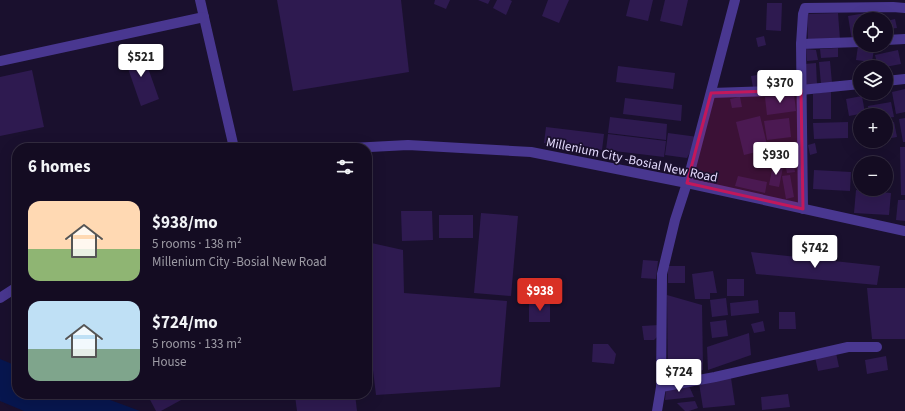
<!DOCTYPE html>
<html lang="en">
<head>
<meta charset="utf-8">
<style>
  :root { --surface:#140c22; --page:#211a2f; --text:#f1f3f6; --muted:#9d9ba5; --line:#332c40; --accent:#d93025 }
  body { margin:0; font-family:"Source Sans 3",sans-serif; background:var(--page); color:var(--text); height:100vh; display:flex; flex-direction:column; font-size:15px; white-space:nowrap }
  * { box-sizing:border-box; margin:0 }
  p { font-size:13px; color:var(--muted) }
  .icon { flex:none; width:22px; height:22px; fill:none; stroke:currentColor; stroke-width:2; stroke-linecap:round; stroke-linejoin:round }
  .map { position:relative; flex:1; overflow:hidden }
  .sheet { position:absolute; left:12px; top:143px; width:360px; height:256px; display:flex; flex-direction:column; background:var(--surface); border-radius:16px; box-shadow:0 4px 16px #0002,0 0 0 1px var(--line) }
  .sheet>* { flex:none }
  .tools { position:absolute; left:853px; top:12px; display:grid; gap:8px }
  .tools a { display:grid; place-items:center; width:40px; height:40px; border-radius:50%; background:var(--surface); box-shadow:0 4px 16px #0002,0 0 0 1px var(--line); font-size:20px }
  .price { position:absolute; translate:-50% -34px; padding:0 9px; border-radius:4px; background:#fff; color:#222; font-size:13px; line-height:26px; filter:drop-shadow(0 1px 2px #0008) }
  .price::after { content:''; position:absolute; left:50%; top:24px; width:12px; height:9px; margin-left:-6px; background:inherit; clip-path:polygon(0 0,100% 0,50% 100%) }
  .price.active { background:var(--accent); color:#fff }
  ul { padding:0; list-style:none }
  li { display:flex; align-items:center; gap:12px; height:100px; padding:0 16px }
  li span { display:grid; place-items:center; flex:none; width:112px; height:80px; border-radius:12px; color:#555 }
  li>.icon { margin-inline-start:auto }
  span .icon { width:48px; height:48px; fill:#fffc; stroke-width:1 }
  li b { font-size:17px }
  h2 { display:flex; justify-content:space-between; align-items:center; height:48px; padding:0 16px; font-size:17px }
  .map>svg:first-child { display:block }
  .water { fill:#07164f }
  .building { fill:#2e1a50 }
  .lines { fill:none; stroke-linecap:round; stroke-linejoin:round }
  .minor { stroke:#493790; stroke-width:10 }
  .tertiary { stroke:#493790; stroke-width:10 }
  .marked { fill:#c2185b; fill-opacity:0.2; stroke:#c2185b; stroke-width:3; stroke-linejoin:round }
  .labels { text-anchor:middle; stroke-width:3.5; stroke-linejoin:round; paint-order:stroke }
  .street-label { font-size:13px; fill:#e6dcff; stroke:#1a102e }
</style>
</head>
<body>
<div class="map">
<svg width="905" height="411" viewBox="0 0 905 411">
  <rect width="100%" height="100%" fill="#1a102e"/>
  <path class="water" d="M0,359l17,7v28h77l46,17h-116l-24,-10z"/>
  <g class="building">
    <path d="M277,0h124l8,72 -116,19z"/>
    <path d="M435,0h15l-4,9 -12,-5z"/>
    <path d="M478,0h12l-2,4z"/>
    <path d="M497,0h13l2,1 -6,14 -13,-7z"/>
    <path d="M548,0h21l-10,23 -17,-7z"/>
    <path d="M630,0h23l-5,21 -22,-5z"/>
    <path d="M665,0h23l-6,26 -22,-5z"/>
    <path d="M767,3h15l-1,28 -15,-1z"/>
    <path d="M838,13l2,27 -32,2 -1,-28z"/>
    <path d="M866,13l1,6h-7v20l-8,2 -4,-25z"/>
    <path d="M895,19l2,9 -9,1 -1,-8z"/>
    <path d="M764,36l2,9 -8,2 -2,-9z"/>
    <path d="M858,46l16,3 -2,13 -16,-2z"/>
    <path d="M838,48v9l-17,1 -1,-9z"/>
    <path d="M806,49l10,1 2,10 -11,1z"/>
    <path d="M898,50l3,14 -16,3h-7l-3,-12z"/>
    <path d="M142,51l17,48 -18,7 -17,-49z"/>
    <path d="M830,61l2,22 -11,1 -2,-22z"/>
    <path d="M816,63l1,22 -11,1 -2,-22z"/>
    <path d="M618,66l57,7 -2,16 -57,-7z"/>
    <path d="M32,70l12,57 -44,9v-59z"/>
    <path d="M770,73l2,12 -19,3 -2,-12z"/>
    <path d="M905,89v23l-9,2 -4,-22z"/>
    <path d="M831,91v28h-18v-25z"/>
    <path d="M794,94l2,17 -29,4 -2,-18z"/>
    <path d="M862,96l3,17 -16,3 -3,-17z"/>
    <path d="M740,97l2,10 -10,1 -2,-9z"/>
    <path d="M625,98l57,7 -1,16 -58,-7z"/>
    <path d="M891,102l3,15 -8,1v-3h-17l-1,-9z"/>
    <path d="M760,116l8,33 -24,6 -8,-33z"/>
    <path d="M610,117l57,7 -1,16 -58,-7z"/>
    <path d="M789,118l2,19 -24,3 -3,-19z"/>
    <path d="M905,118v24h-2l-4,-23z"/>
    <path d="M848,122v16l-34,1 -1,-16z"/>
    <path d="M894,122l3,15 -11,2v-15z"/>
    <path d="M860,124v17l-3,1 -3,-16z"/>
    <path d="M546,127l58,7 -2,16 -58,-7z"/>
    <path d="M668,133l30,4 -11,21 -22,-3z"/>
    <path d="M608,134l58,7 -2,16 -58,-7z"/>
    <path d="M815,143l2,10 -7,2 -2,-10z"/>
    <path d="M900,147h5v48h-4z"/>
    <path d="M791,150l4,22 -8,1 -4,-22z"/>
    <path d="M773,165l10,2 -4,20 -10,-2z"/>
    <path d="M814,170l37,2 -1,19 -37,-2z"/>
    <path d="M790,175l4,22 -8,2 -4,-23z"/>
    <path d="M738,176l29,6 -2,11 -30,-7z"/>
    <path d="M856,190l35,3 -2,22 -35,-2z"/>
    <path d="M898,200h7v21l-9,-1z"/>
    <path d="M401,211h31l1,29 -31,1z"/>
    <path d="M481,213l37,3 -7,80 -37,-3z"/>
    <rect x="439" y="215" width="34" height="23"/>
    <path d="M367,242l36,8 1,43 103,8 -7,86 -124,8 -9,-74z"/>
    <path d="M751,252l129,14 -3,19 -121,-11z"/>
    <path d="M643,260l15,1 -2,18 -15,-1z"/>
    <rect x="668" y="266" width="17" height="17"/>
    <path d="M713,271l4,22h-7v6h-15l-3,-25z"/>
    <rect x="727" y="279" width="17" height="17"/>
    <path d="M867,288h38v51h-33z"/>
    <path d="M667,295l35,10 1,65 -35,8z"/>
    <path d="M726,298l2,17 -16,2 -2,-17z"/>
    <path d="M758,300l1,13 -28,3 -1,-13z"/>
    <rect x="529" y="302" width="21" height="20"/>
    <path d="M779,312h16l1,17h-17z"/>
    <path d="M726,320l2,16 -16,2 -2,-16z"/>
    <path d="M763,321l2,10 -11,2 -3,-9z"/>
    <path d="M659,325l-2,12 -3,3h-10l-2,-14z"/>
    <path d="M749,333l2,22 -43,15 -1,-23z"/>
    <path d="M593,344h15l8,10 -2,10 -22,-2z"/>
    <path d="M836,353l3,14 -21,4 -3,-14z"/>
    <path d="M886,356l2,14 -21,4 -2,-14z"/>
    <path d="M731,378l4,27 -32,3 -4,-25z"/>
    <path d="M689,386l5,11 -29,3 1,-10z"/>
    <path d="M147,394h45l-31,17h-5z"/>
    <path d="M310,394h45l2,17h-60l-2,-15z"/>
    <path d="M788,394l2,13 -28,3 -1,-13z"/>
    <path d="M695,401l3,7 -9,3h-4l-8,-8z"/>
  </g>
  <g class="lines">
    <g class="minor">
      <path d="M200,0l34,148"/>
      <path d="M886,40l19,-1"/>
      <path d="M801,44l59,-2"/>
      <path d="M0,61l204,-44"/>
      <path d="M886,81l19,-2"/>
      <path d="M711,93l90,-3 59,-6"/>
      <path d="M803,209l-2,-165 2,-30 2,-6 88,-1 12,1"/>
      <path d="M661,387l54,-10 133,-30h29"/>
      <path d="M657,411l4,-24 1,-113 13,-54 12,-37 48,-183"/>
    </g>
    <g class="tertiary">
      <path d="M351,148l57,-3 123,7 156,31 218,48"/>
      <path d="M0,298l17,-11"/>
    </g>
  </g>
  <path class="marked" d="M801,90l2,119 -116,-26 24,-90z"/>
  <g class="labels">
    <g class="street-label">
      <text transform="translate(632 159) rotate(12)" y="5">Millenium City -Bosial New Road</text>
    </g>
  </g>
</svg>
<div class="tools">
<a><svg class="icon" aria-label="locate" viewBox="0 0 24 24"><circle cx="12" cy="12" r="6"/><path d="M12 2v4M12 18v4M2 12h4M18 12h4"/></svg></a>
<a><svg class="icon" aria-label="layers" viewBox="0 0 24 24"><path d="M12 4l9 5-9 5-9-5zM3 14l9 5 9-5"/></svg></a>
<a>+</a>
<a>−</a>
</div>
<b class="price" style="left:141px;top:78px">$521</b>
<b class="price" style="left:780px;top:104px">$370</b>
<b class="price" style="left:776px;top:176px">$930</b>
<b class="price" style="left:815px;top:269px">$742</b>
<b class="price active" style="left:540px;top:312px">$938</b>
<b class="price" style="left:679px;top:393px">$724</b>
<section class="sheet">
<h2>6 homes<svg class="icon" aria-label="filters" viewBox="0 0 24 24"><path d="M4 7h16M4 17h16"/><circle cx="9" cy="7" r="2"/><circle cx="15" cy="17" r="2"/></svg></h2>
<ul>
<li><span style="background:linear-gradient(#ffd9b3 60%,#8fb573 0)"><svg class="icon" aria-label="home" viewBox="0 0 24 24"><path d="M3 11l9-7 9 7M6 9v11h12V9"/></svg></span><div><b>$938/mo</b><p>5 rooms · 138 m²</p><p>Millenium City -Bosial New Road</p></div></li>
<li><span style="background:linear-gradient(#bfe0f5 60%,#7fa58c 0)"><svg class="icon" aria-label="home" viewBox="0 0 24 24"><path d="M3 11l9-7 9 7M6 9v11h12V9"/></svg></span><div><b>$724/mo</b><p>5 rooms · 133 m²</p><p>House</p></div></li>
</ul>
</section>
</div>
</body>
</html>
